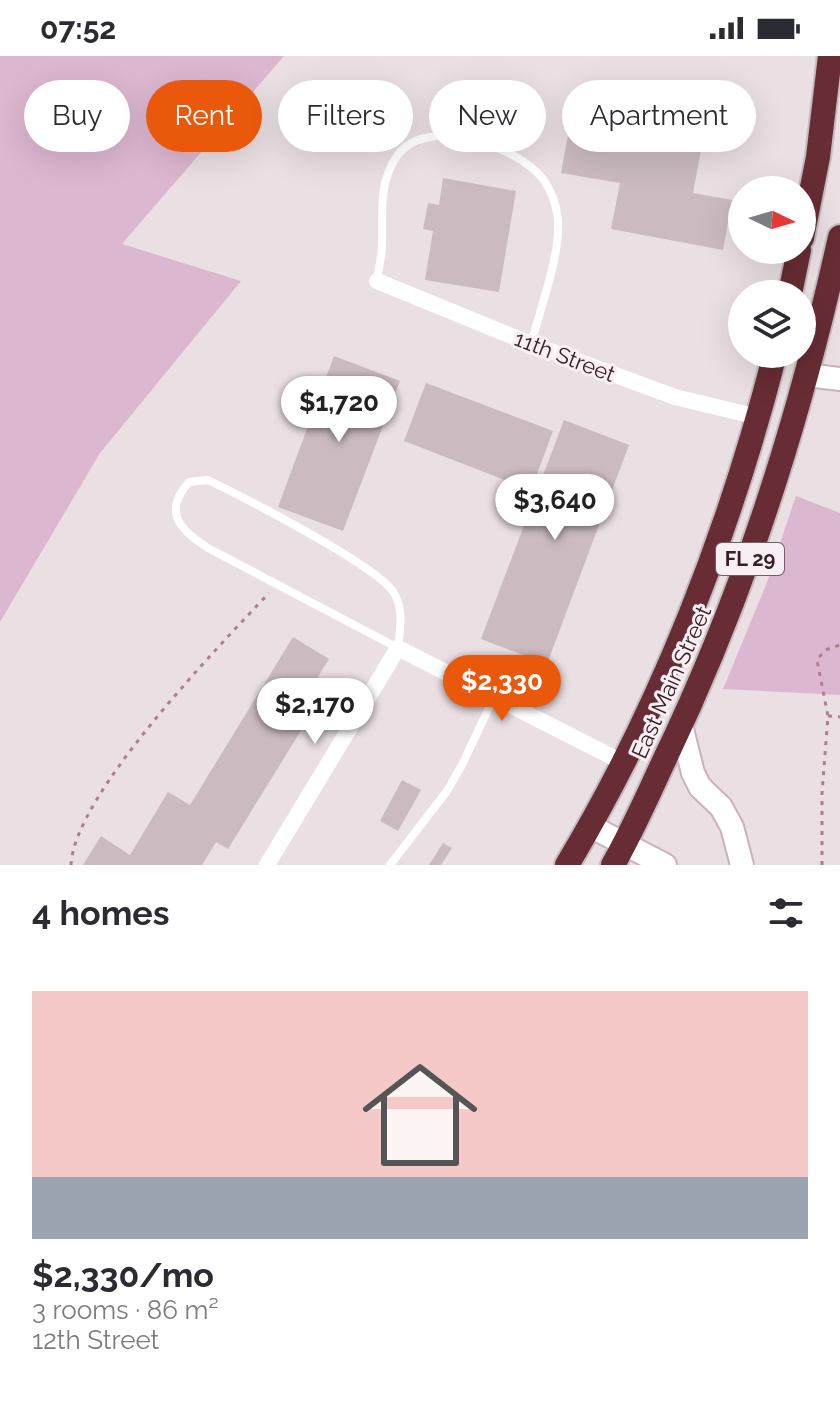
<!DOCTYPE html>
<html lang="en">
<head>
<meta charset="utf-8">
<style>
  :root { --surface:#fff; --page:#f7f7f7; --text:#2b2b33; --muted:#7c7c81; --line:#e1e1e2; --accent:#ea580c }
  body { margin:0; font-family:Raleway,sans-serif; background:var(--page); color:var(--text); height:100vh; display:flex; flex-direction:column; font-size:30px; white-space:nowrap }
  * { box-sizing:border-box; margin:0 }
  p { font-size:26px; color:var(--muted) }
  .icon { flex:none; width:44px; height:44px; fill:none; stroke:currentColor; stroke-width:2; stroke-linecap:round; stroke-linejoin:round }
  .map { position:relative; height:809px; overflow:hidden }
  .sheet { display:flex; flex-direction:column; background:var(--surface); flex:1 }
  .sheet>* { flex:none }
  .hud { position:absolute; left:24px; top:24px; width:792px; height:72px; display:flex; gap:16px }
  .needle { width:52px; rotate:95deg }
  .buttons { position:absolute; left:728px; top:120px; display:grid; gap:16px }
  .buttons a { display:grid; place-items:center; width:88px; height:88px; border-radius:50%; background:var(--surface); box-shadow:0 8px 32px #0002; font-size:40px }
  .price { position:absolute; translate:-50% -68px; padding:0 18px; border-radius:28px; background:#fff; color:#222; font-size:26px; line-height:52px; filter:drop-shadow(0 2px 4px #0008) }
  .price::after { content:''; position:absolute; left:50%; top:48px; width:24px; height:18px; margin-left:-12px; background:inherit; clip-path:polygon(0 0,100% 0,50% 100%) }
  .price.selected { background:var(--accent); color:#fff }
  ul { padding:0; list-style:none }
  li { display:grid; align-content:center; gap:16px; height:424px; padding:0 32px }
  li+li { border-top:2px solid var(--line) }
  li span { display:grid; place-items:center; height:248px; border-radius:0px; color:#555 }
  li>.icon { margin-inline-start:auto }
  span .icon { width:144px; height:144px; fill:#fffc; stroke-width:1 }
  li b { font-size:34px }
  h2 { display:flex; justify-content:space-between; align-items:center; height:96px; padding:0 32px; font-size:34px }
  .pill { padding:0 28px; border-radius:36px; background:var(--surface); box-shadow:0 8px 32px #0002; font-size:28px; line-height:72px }
  .pill.selected { background:var(--accent); color:#fff }
  .status { display:flex; justify-content:space-between; align-items:center; height:56px; padding:0 40px; background:var(--surface); direction:ltr }
  .status svg { height:22px; fill:currentColor }
  .map>svg:first-child { display:block }
  .green { fill:#dcb7d0 }
  .building { fill:#cbbbc1 }
  .lines { fill:none; stroke-linecap:round; stroke-linejoin:round }
  .secondary-casing { stroke:#cab2ba; stroke-width:26 }
  .highway-casing { stroke:#c4bcbe; stroke-width:28 }
  .path { stroke:#ae7f8b; stroke-width:3; stroke-dasharray:4 6; stroke-linecap:butt }
  .lane { stroke:#fff; stroke-width:8 }
  .street { stroke:#fff; stroke-width:16 }
  .secondary { stroke:#fff; stroke-width:22 }
  .highway { stroke:#672c34; stroke-width:24 }
  .labels { text-anchor:middle; stroke-width:6; stroke-linejoin:round; paint-order:stroke }
  .shield { fill:#f7eff3; stroke:#735e63; stroke-width:2 }
  .shield-label { font-size:20px; font-weight:bold; fill:#3a2025 }
  .street-label { font-size:22px; fill:#3a2025; stroke:#f7eff3 }
</style>
</head>
<body>
<div class="status"><b>07:52</b><svg viewBox="0 0 49 12"><path d="M0 12V9h3v3zM5 12V6h3v6zM10 12V3h3v9zM15 12V0h3v12zM26 1h20v11H26zM47 4h2v5h-2z"/></svg></div>
<div class="map">
<svg width="840" height="809" viewBox="0 0 840 809">
  <rect width="100%" height="100%" fill="#eadfe3"/>
  <g class="green">
    <path d="M0,0h284l-162,188 119,37 -141,172 -100,169z"/>
    <path d="M796,440l44,17v182l-117,-6 43,-104z"/>
  </g>
  <g class="building">
    <path d="M634,32l76,14 -17,91 39,7 -9,50 -112,-21 9,-46 -59,-10 10,-54 55,10z"/>
    <path d="M443,122l73,13 -17,101 -74,-12 8,-49 -10,-2 5,-26 11,2z"/>
    <path d="M334,300l66,25 -57,150 -65,-24z"/>
    <path d="M426,327l127,48 -22,59 -127,-49z"/>
    <path d="M564,364l65,25 -82,219 -66,-25z"/>
    <path d="M293,581l36,22 -28,45 12,7 -85,138 -12,-7 -14,23h-119l18,-29 29,19 38,-63 22,13z"/>
    <path d="M402,724l19,10 -23,41 -18,-10z"/>
    <path d="M443,787l9,5 -11,17h-12z"/>
  </g>
  <g class="lines">
    <defs>
      <g id="secondary">
        <path d="M807,319l33,4"/>
        <path d="M681,669l12,48 7,14 21,20 11,20 10,38"/>
        <path d="M590,770l75,39"/>
      </g>
      <g id="highway">
        <path d="M802,182l16,-81 12,-101"/>
        <path d="M790,238l9,-44"/>
        <path d="M567,809c94,-157 163,-334 208,-511"/>
        <path d="M613,809c18,-32 33,-65 48,-98 83,-171 138,-345 179,-530"/>
      </g>
    </defs>
    <use href="#secondary" class="secondary-casing"/>
    <use href="#highway" class="highway-casing"/>
    <g class="path">
      <path d="M828,660l12,1"/>
      <path d="M71,809c3,-70 148,-219 198,-272"/>
      <path d="M822,809v-72l6,-77 -11,-56 8,-10 15,-5"/>
    </g>
    <g class="lane">
      <path d="M377,225c1,-12 5,-24 5,-36 1,-31 -4,-62 15,-89 29,-42 120,-10 146,23 7,10 12,22 14,34 7,33 -17,96 -26,131"/>
      <path d="M208,424c35,17 170,86 186,113 10,16 6,37 4,55l-190,-100c-28,-18 -46,-36 -19,-66z"/>
      <path d="M390,809l57,-74 15,-26 32,-68"/>
    </g>
    <g class="street">
      <path d="M377,225l154,63 144,53 83,20"/>
      <path d="M267,809l131,-217 226,115"/>
    </g>
    <use href="#secondary" class="secondary"/>
    <use href="#highway" class="highway"/>
  </g>
  <g class="labels">
    <rect class="shield" x="716" y="487" width="68" height="32" rx="6"/>
    <g class="shield-label">
      <text x="750" y="510">FL 29</text>
    </g>
    <g class="street-label">
      <text transform="translate(565 300) rotate(21)" y="8">11th Street</text>
      <text transform="translate(671 626) rotate(-66)" y="8">East Main Street</text>
    </g>
  </g>
</svg>
<div class="buttons">
<a><svg class="needle" viewBox="-14 -14 28 28"><path d="M0-13l5 13h-10z" fill="#e53935"/><path d="M0 13l5-13h-10z" fill="#7c7c81"/></svg></a>
<a><svg class="icon" aria-label="layers" viewBox="0 0 24 24"><path d="M12 4l9 5-9 5-9-5zM3 14l9 5 9-5"/></svg></a>
</div>
<b class="price" style="left:339px;top:388px">$1,720</b>
<b class="price" style="left:555px;top:486px">$3,640</b>
<b class="price selected" style="left:502px;top:667px">$2,330</b>
<b class="price" style="left:315px;top:690px">$2,170</b>
<div class="hud">
<a class="pill">Buy</a>
<a class="pill selected">Rent</a>
<a class="pill">Filters</a>
<a class="pill">New</a>
<a class="pill">Apartment</a>
</div>
</div>
<section class="sheet">
<h2>4 homes<svg class="icon" aria-label="filters" viewBox="0 0 24 24"><path d="M4 7h16M4 17h16"/><circle cx="9" cy="7" r="2"/><circle cx="15" cy="17" r="2"/></svg></h2>
<ul>
<li><span style="background:linear-gradient(#f6c9c9 75%,#9aa5b1 0)"><svg class="icon" aria-label="home" viewBox="0 0 24 24"><path d="M3 11l9-7 9 7M6 9v11h12V9"/></svg></span><div><b>$2,330/mo</b><p>3 rooms · 86 m²</p><p>12th Street</p></div></li>
</ul>
</section>
</body>
</html>
